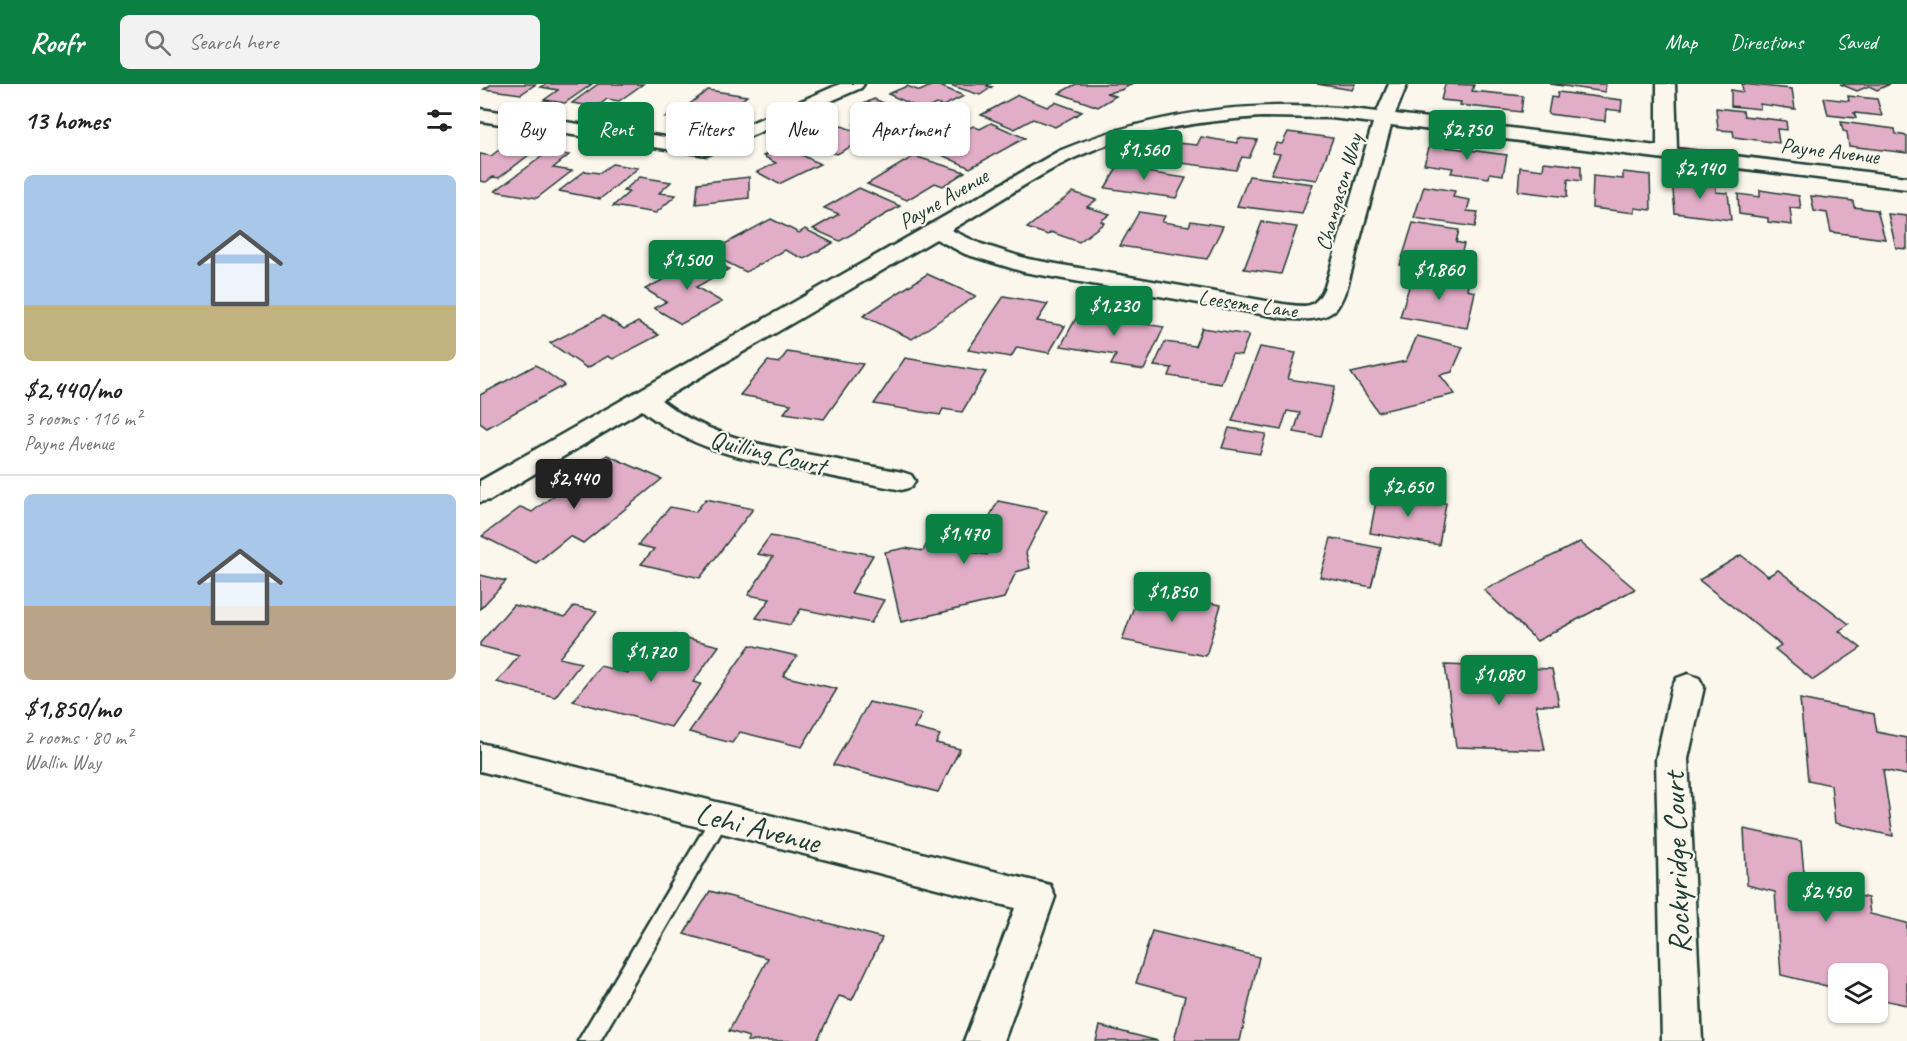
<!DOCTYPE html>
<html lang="en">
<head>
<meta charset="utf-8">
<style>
  :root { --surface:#fff; --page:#f2f2f2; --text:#222; --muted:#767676; --line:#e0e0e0; --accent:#0b8043 }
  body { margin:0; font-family:Caveat,sans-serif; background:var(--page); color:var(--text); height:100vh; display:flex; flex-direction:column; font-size:22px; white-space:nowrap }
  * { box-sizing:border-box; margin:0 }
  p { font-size:20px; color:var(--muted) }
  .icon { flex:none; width:33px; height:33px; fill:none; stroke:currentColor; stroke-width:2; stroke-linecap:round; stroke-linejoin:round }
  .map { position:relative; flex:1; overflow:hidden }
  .sheet { display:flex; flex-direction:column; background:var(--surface); width:480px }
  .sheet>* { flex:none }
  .hud { position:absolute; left:18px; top:18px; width:570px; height:54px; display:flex; gap:12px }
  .fabs { position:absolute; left:1348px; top:879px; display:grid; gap:12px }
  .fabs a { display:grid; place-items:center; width:60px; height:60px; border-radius:9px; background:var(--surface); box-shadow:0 2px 4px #0004; font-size:30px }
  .price { position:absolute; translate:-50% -51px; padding:0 14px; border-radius:6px; background:var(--accent); color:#fff; font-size:20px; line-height:39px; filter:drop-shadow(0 2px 3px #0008) }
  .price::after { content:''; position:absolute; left:50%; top:36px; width:18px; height:14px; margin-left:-9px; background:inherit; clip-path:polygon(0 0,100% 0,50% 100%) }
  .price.active { background:#222; color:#fff }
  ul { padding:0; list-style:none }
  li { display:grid; align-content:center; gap:12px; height:318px; padding:0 24px }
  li+li { border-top:2px solid var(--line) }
  li span { display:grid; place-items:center; height:186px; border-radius:9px; color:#555 }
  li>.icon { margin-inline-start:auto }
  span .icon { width:108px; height:108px; fill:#fffc; stroke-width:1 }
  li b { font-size:26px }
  h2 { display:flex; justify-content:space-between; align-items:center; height:72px; padding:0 24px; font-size:26px }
  .tag { padding:0 21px; border-radius:9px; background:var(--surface); box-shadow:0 2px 4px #0004; font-size:21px; line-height:54px }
  .tag.active { background:var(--accent); color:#fff }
  header { display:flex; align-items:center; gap:36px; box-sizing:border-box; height:84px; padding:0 30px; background:var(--accent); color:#fff }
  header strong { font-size:28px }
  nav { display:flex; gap:33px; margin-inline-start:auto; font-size:21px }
  .search { width:420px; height:54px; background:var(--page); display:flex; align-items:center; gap:15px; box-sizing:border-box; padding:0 21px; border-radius:9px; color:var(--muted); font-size:22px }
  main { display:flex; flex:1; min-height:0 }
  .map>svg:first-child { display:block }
  .building { fill:#e1adc7; stroke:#1f3d34; stroke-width:1.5 }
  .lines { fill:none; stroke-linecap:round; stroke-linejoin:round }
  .service-casing { stroke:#1f3d34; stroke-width:5 }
  .minor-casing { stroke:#1f3d34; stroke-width:5 }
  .service { fill:#fbf7ec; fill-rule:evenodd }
  .minor { fill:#fbf7ec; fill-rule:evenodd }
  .labels { text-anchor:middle; stroke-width:4.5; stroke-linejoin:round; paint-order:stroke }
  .far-street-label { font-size:22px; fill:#1f3d34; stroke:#fbf7ec }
  .street-label { font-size:26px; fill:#1f3d34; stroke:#fbf7ec }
  .near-street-label { font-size:32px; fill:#1f3d34; stroke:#fbf7ec }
</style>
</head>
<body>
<header>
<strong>Roofr</strong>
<div class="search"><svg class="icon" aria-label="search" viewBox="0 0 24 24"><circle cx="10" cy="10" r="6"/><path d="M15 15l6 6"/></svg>Search here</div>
<nav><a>Map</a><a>Directions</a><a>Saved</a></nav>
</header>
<main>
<section class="sheet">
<h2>13 homes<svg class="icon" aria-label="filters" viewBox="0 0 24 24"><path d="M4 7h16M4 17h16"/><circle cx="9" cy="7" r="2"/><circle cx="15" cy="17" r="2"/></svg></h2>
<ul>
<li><span style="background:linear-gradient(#a9c7e8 70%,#c2b280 0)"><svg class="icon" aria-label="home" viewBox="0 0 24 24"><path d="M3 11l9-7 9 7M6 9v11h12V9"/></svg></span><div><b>$2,440/mo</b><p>3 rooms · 116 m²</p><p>Payne Avenue</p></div></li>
<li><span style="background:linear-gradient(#a9c7e8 60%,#b9a48a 0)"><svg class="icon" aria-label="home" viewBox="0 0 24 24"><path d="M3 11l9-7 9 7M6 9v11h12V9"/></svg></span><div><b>$1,850/mo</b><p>2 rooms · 80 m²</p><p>Wallin Way</p></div></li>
</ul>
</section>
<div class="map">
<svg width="1427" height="957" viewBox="0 0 1427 957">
  <rect width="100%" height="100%" fill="#fbf7ec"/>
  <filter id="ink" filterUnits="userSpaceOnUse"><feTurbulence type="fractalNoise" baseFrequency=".0167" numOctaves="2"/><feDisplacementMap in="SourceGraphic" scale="12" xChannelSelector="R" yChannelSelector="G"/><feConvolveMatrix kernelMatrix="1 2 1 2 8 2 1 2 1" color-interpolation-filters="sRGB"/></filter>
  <g filter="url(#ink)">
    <g class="building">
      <path d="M12,0h44l-15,10 -37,-5z"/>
      <path d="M66,0h46l-27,19 -21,-3 14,-10 -17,-3z"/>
      <path d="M118,0h45l-24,17 -12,-2 -10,8 -25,-4z"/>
      <path d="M455,0l29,12 -21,10 -7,-2 -12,6 -36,-16 19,-8 13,5z"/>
      <path d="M467,0h43l-3,2 5,1 -12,8z"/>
      <path d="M596,0h56l-11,6 -15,3 10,3 -18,11 -39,-14z"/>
      <path d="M837,0h38l-3,6z"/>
      <path d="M965,0l29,1 -2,6 51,5 -2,16 -61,-7 1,-3 -20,-2z"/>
      <path d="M1070,0h56l-1,8z"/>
      <path d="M1262,0l50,5 3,20 -35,-5v5l-29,-3v-16l12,2z"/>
      <path d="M1360,0h50l-13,6 -8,-4 -12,5z"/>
      <path d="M228,6l39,6 -22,17 -17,-3 -15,12 -28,-5 15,-11h7z"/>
      <path d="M1078,8l64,8 -1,11 -15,-2 -1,12 -57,-7 3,-17 6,1z"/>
      <path d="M538,11l29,12 8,-5 27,10 -27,15 -22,-8 -18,10 -34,-14z"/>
      <path d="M1368,12l29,3 5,17 -28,-3 2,5 -28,-3 -4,-17 25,3z"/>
      <path d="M394,15l45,18 -36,19 -29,-12 17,-9 -16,-7z"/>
      <path d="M1236,24l27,3 1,5 42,5 1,9 -10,-1 2,14 -45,-6 -1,-6 -15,-1z"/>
      <path d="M1361,38l54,7 1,5 11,2v17l-58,-7 -2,-14 -4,-1z"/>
      <path d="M511,39l34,15 -55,30 -35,-16 15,-8 -6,-3 29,-15 7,3z"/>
      <path d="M338,41l15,6 9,-5 34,13 -17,10 -7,-3 -15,8 -43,-16z"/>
      <path d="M808,48l45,6 -16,42 -46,-6 9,-20 -8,-1 4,-10 6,1z"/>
      <path d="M721,53l36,6 2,-5 18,2 -8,18 -7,-1 -6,13 -80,-10 7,-12 10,1 4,-6 20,2z"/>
      <path d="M950,61l77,10 -4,20 -13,-2 -1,5 -38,-5 2,-5 -29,-4z"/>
      <path d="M24,62l30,5 -35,27 -6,-1 -7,5 -6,-1v-27l11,2z"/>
      <path d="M304,62l36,18 -41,20 -22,-12 19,-9 -13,-7z"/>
      <path d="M68,68l21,3 -16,13 19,3 -35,27 -42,-7z"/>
      <path d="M434,72l51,16 -22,14 -8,-3 -28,17 -40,-16z"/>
      <path d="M642,76l29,4 -5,8 40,6 -10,20 -71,-10z"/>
      <path d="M1064,78l37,4v15l-13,-2 -1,18 -49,-6 2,-24 23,3z"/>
      <path d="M132,80l26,4 -38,31 -41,-8 26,-20 14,2z"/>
      <path d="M1143,88l27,3 1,35 -16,-2v5l-43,-5 1,-32 30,3z"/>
      <path d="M769,92l64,8 -11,30 -65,-8z"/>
      <path d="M160,93l31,5 -12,11 17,2 -20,18 -43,-7 16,-14 -6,-1z"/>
      <path d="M269,93v21l-53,6 2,-21z"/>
      <path d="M1192,95l44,5v8l12,1 3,27 -56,-7z"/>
      <path d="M944,102l31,5 -2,6 17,3 -3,11 11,1 -3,15 -61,-9z"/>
      <path d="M379,104l41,18 -60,35 -27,-12 26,-15 -15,-6z"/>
      <path d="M1280,106l39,6 2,13 -11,-1 2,17 -24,-3v-4l-29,-4 -1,-20 22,3z"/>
      <path d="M593,108l23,8 -9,7 23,7 -9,7 3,2 -25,19 -28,-10 -3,3 -21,-7z"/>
      <path d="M1331,112l42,5 1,6 23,3 8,29 -54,-7 -4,-19 -13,-2z"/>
      <path d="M659,128l26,4 -3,6 27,4 2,-5 32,5 -16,33 -87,-13z"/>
      <path d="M1408,130l19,2v33l-11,-1z"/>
      <path d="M291,135l28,14 6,-4 28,14 -29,16 -19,-9 -39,22 -38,-19z"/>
      <path d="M782,138l35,5 -16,47 -37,-5z"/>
      <path d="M933,139l46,7 -3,12 8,2 -6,20 -26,-4 -3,10 -29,-5z"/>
      <path d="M227,173l22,12 -33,18 26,15 -41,22 -27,-16 12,-6 -21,-13z"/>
      <path d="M933,189l56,8 -2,9 8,2 -8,36 -67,-11z"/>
      <path d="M447,190l49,22 -64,43 -49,-23z"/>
      <path d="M524,212l44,8 -11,17 28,5 -16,27 -32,-6 -6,10 -43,-7z"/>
      <path d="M602,223l41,7 -3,6 44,7 -20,43 -33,-5 5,-10 -55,-9z"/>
      <path d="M123,232l21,13 14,-7 21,13 -46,24 -5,-3 -21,12 -37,-25z"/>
      <path d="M722,244l47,7 -8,20 -9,-1 -11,30 -52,-8 3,-8 -18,-2 11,-24 30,4z"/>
      <path d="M937,252l46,11 -11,25 -12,3 15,19 -77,18 -27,-39 55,-12z"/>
      <path d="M780,263l36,6 -8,26 47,7 -14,51 -27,-5 6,-19 -13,-2 -6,19 -49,-9z"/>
      <path d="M307,268l76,12 -39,55 -40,-6 7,-9 -51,-9 28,-34 11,2z"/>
      <path d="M425,274l81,14 -24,40 -19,-3 -3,6 -66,-11z"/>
      <path d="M56,281l28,20 -77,43 -7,-5v-28z"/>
      <path d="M749,344l37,6 -6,20 -38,-6z"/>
      <path d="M127,371l55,24 -79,64 -13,-7 -34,27 -54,-27 39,-29 11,5z"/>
      <path d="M898,407l68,12 -7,42 -69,-12z"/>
      <path d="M226,415l47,10 -53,69 -59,-14 13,-15 -16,-4 32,-38 25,5z"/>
      <path d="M518,417l49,10 -21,42 4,15 -14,4 -12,26 -103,24 -16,-70 20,-4 18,3 7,-13 34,-7 6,21 17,3 8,-14 -17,-3z"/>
      <path d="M290,452l103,19 -22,38 33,7 -13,23 -70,-14 -11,16 -34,-7 14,-19 -22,-4 25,-38 -16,-3z"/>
      <path d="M851,454l50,10 -10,39 -51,-10z"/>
      <path d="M1100,458l55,47 -98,52 -53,-51z"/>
      <path d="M1261,471l27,21 10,-6 71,54 -10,7 22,17 -48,32 -38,-31 6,-4 -82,-65z"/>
      <path d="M0,491l26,6 -26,28z"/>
      <path d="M660,506l81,15 -15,51 -84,-16z"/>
      <path d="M33,521l52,12 9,-11 23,5 -38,47 22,5 -26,34 -58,-15 22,-26 -39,-10v-3z"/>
      <path d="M194,551l45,11 -26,36 8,2 -30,43 -98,-26 27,-35 28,7 20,-25 14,3z"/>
      <path d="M270,561l47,11 -14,20 54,13 -35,58 -62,-15 -8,11 -43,-11z"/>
      <path d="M965,581l107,4 7,36h-23l9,45 -89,-3z"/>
      <path d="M1320,615l74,15 3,18 30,6v37l-24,-5 10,66 -58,-13 -4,-38 -23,-5z"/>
      <path d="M389,618l53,12 -8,14 26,7 -4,8 24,6 -22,43 -105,-27z"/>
      <path d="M1264,745l57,12 4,43 63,14 2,16 37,9v82l-29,-6v-25h-39v15l-58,-14 -6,-83 -28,-7z"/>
      <path d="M230,807l172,47 -30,62 -13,-4 -22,45h-70l2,-4 -20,-6 39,-73 -84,-24z"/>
      <path d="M672,847l107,26 -19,84h-66l11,-45 -49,-13z"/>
      <path d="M620,942l58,15h-62z"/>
    </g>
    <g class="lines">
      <defs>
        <path id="service" d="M240,726l6,2 3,6 -3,6 -126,217h-22l136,-229z"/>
        <g id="minor">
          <path d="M360,0h24l-3,4 -154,67 -227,-34v-12l225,34z"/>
          <path d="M909,0h18l-12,30 262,32v-62h18l2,65 230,28v12l-516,-64 -44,162c-3,7 -6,16 -11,22 -13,13 -37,11 -53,9l-259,-46 -59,-18 -29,-15 -275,161c43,34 92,43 145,54 32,6 64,12 96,18l9,3 4,6 -4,6 -9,3c-34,-7 -69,-13 -103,-20 -57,-11 -111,-22 -157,-60l-152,90 -10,2v-21l579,-330c105,-43 206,-53 318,-39zM782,33l69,1 42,5 -48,164c-11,23 -18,20 -42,17l-255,-45 -47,-15 -30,-14c40,-23 81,-52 123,-72 60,-27 123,-37 188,-41z"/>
          <path d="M1208,590l11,4 5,9 -16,72 14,282h-40l-6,-282 16,-72 5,-9z"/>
          <path d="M0,659l570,142 5,12 -51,144h-40l51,-133 -535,-137z"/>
        </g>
      </defs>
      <use href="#service" class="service-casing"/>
      <use href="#minor" class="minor-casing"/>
      <use href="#service" class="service"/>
      <use href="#minor" class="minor"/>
    </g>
  </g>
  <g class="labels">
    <g class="far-street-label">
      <text transform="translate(1350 66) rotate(7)" y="8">Payne Avenue</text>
      <text transform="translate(858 108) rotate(-74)" y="8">Changason Way</text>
      <text transform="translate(463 114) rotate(-30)" y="8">Payne Avenue</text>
      <text transform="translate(768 219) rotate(8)" y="8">Leeseme Lane</text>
    </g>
    <g class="street-label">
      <text transform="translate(288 368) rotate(14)" y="9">Quilling Court</text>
    </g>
    <g class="near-street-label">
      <text transform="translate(278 743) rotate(14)" y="11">Lehi Avenue</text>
      <text transform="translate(1196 779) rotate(-92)" y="11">Rockyridge Court</text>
    </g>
  </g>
</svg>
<div class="fabs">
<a><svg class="icon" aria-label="layers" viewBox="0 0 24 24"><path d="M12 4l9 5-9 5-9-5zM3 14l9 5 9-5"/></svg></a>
</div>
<b class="price" style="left:987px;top:77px">$2,750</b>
<b class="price" style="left:664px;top:97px">$1,560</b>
<b class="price" style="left:1220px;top:116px">$2,140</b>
<b class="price" style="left:207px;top:207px">$1,500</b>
<b class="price" style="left:959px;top:217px">$1,860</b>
<b class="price" style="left:634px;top:253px">$1,230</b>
<b class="price active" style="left:94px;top:426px">$2,440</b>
<b class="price" style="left:928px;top:434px">$2,650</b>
<b class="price" style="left:484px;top:481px">$1,470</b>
<b class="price" style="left:692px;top:539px">$1,850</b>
<b class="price" style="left:171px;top:599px">$1,720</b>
<b class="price" style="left:1019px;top:622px">$1,080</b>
<b class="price" style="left:1346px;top:839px">$2,450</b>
<div class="hud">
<a class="tag">Buy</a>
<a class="tag active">Rent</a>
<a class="tag">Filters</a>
<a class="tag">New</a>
<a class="tag">Apartment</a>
</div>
</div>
</main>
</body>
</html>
